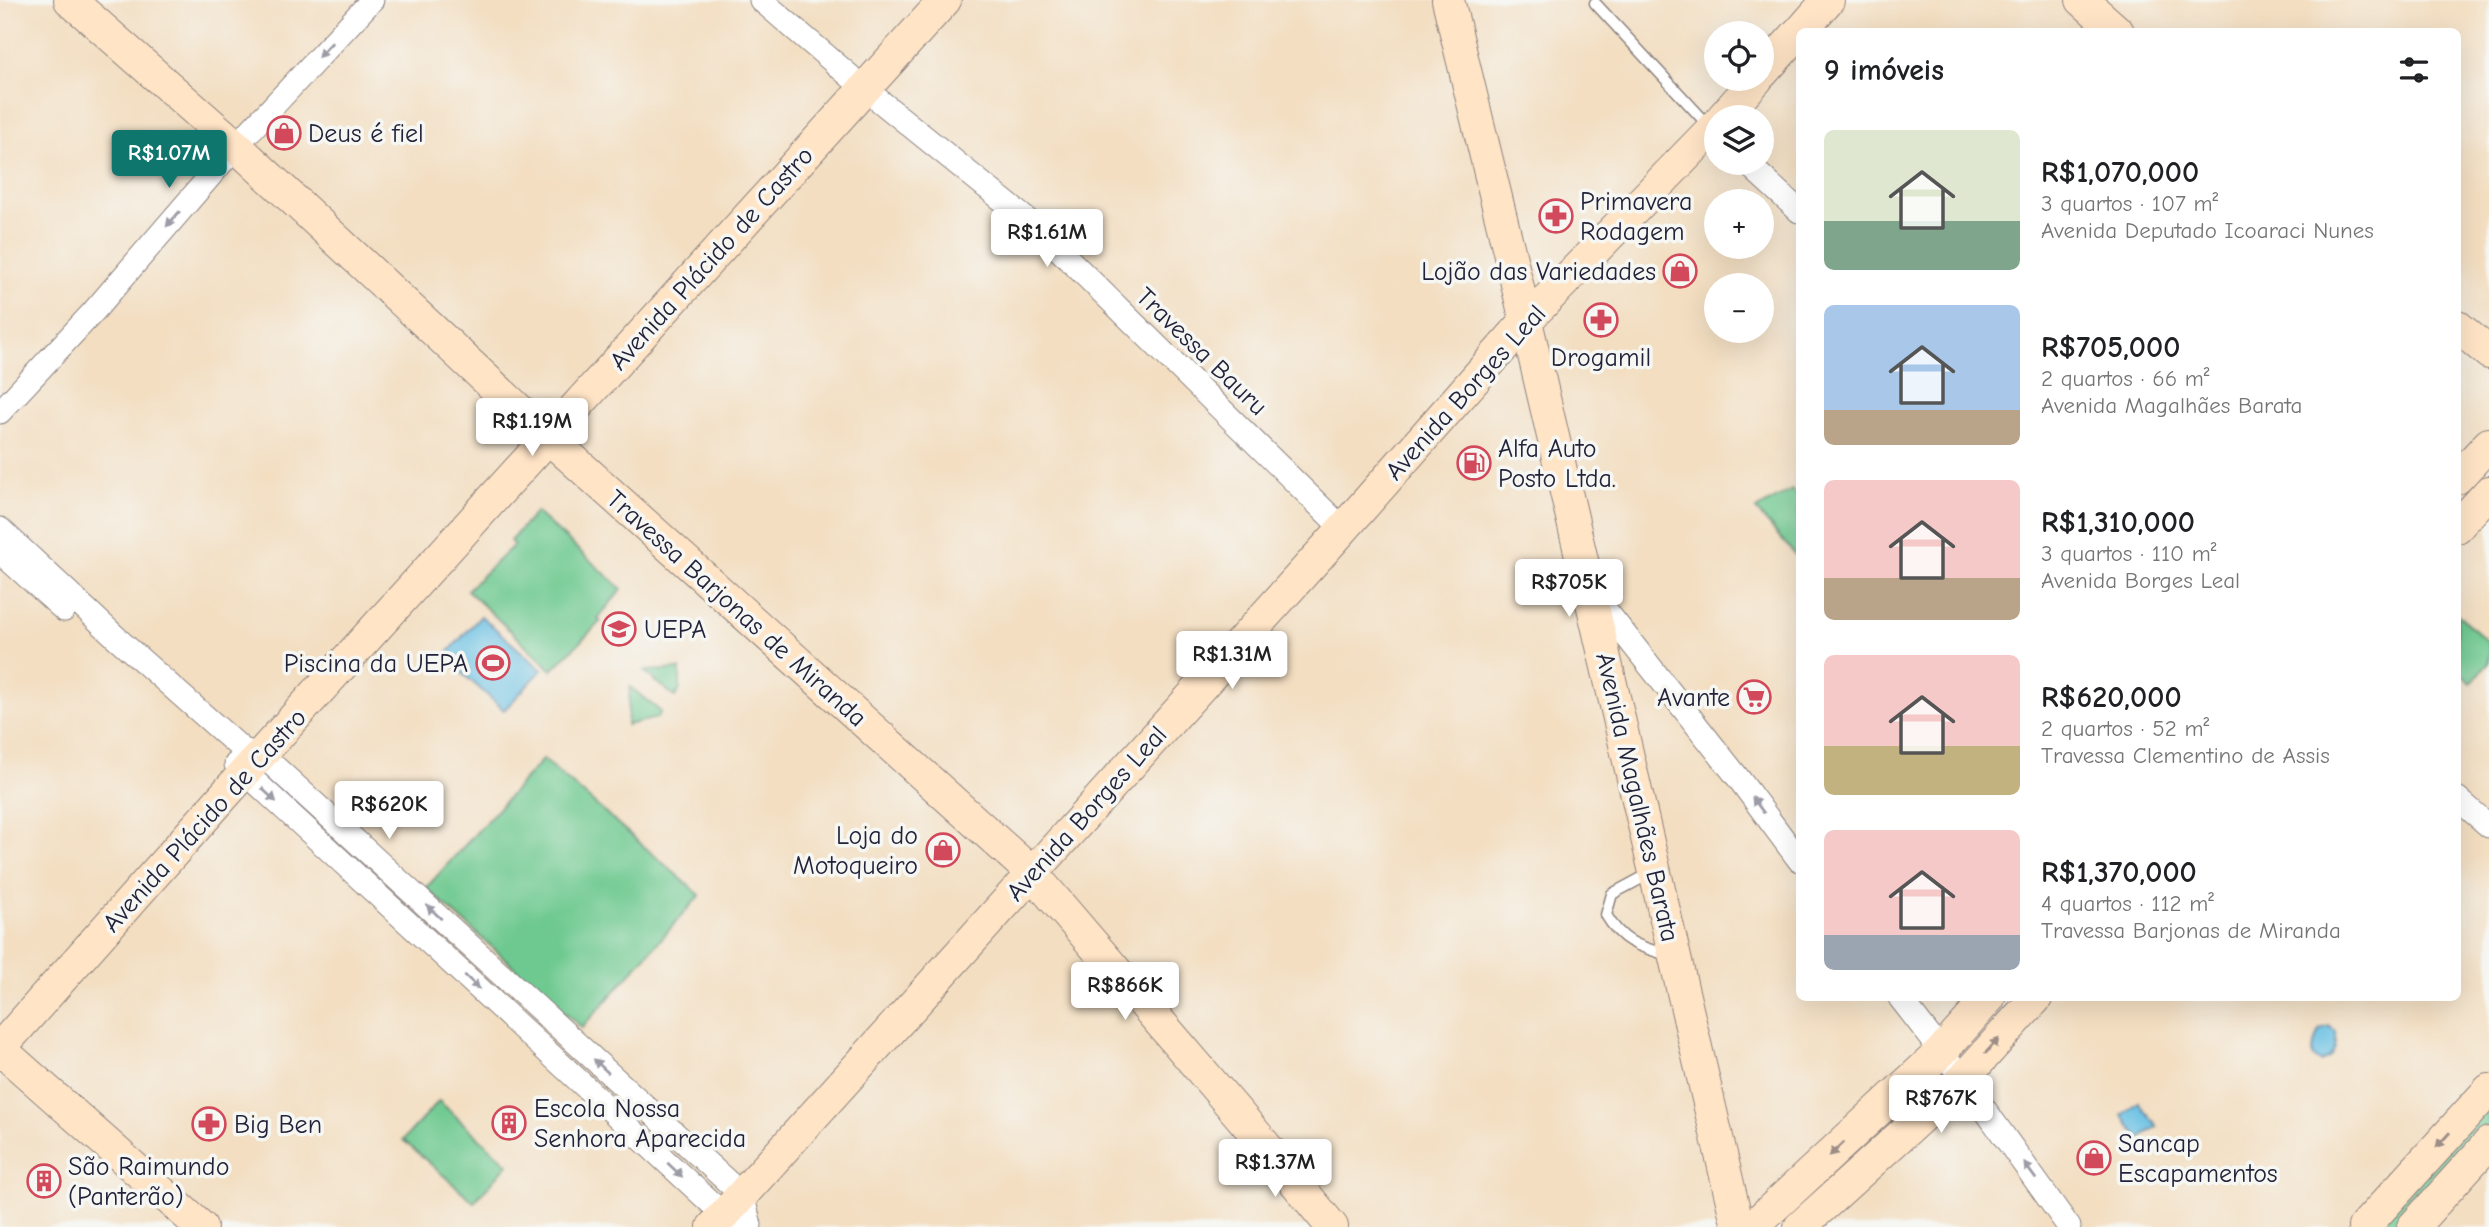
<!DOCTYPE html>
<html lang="pt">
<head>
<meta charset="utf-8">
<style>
  :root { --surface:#fff; --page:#f2f2f2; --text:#202124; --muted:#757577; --accent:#0f766e }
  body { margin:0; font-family:"Comic Neue",sans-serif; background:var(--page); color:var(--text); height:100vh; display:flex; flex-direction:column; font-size:26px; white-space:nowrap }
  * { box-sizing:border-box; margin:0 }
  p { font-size:23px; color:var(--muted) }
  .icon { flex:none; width:38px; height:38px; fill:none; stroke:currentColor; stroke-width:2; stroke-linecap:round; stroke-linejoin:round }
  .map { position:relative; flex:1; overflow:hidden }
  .panel { position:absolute; left:1796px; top:28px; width:665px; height:973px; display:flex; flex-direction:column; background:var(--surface); border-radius:10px; box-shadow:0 7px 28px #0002 }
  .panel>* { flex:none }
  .buttons { position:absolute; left:1704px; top:21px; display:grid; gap:14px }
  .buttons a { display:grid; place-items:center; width:70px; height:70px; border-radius:50%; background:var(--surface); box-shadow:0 7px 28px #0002; font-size:35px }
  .price { position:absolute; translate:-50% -60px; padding:0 16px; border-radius:7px; background:#fff; color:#222; font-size:23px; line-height:46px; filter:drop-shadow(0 2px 4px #0008) }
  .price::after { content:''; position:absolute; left:50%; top:42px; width:21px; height:16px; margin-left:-10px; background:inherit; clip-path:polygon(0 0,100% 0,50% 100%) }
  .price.on { background:var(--accent); color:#fff }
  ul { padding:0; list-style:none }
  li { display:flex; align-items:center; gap:21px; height:175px; padding:0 28px }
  li span { display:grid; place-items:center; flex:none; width:196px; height:140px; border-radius:10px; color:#555 }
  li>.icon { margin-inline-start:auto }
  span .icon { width:84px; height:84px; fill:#fffc; stroke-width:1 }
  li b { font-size:30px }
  h2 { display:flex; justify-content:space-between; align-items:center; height:84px; padding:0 28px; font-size:30px }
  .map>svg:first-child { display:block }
  .green { fill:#6ec990; stroke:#487666; stroke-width:2 }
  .water { fill:#66bfe3; stroke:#44708f; stroke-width:2 }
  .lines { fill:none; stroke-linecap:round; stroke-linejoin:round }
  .lane-casing { stroke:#8a807e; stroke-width:13 }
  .street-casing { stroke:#8a807e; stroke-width:25 }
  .secondary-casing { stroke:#8a807e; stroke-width:34 }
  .lane { stroke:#fff; stroke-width:10 }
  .street { stroke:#fff; stroke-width:23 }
  .secondary { stroke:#ffe4c6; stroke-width:32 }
  .oneway { fill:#9c9ca7 }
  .oneway2 { fill:#9c8d87 }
  .labels { text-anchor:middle; stroke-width:7; stroke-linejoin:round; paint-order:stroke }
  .poi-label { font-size:26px; fill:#22223b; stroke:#f6f6f2; text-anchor:start }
  .street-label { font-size:26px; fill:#22223b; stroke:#f6f6f2 }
</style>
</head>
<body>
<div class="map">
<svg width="2489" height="1227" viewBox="0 0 2489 1227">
  <rect width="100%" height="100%" fill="#f6f6f2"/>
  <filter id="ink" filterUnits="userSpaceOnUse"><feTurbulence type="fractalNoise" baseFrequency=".0143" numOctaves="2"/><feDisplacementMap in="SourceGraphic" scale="14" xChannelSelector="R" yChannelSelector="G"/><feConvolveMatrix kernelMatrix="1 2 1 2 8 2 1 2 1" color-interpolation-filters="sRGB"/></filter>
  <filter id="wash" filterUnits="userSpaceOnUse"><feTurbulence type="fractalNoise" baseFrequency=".00686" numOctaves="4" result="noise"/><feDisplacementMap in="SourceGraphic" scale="28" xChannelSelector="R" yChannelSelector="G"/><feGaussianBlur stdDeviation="1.57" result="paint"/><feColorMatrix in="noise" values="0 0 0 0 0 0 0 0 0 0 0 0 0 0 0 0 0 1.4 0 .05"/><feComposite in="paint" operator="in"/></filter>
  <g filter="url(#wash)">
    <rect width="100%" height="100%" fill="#f3dec1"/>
    <g class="green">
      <path d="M1792,490l7,8 -1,60 -42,-48z"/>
      <path d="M536,512l86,77 -24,29 3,3 -49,49 -85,-80 47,-45 -4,-4z"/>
      <path d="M2457,614l32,29v20l-18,20 -14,-13z"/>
      <path d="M680,669v20l-5,8 -31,-26z"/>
      <path d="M630,687l31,25 -4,6 -30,7z"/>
      <path d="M543,759l157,136 -118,133 -156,-140z"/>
      <path d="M439,1101l69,63 -34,38 -71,-62z"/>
      <path d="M2489,1103v29l-87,95h-25z"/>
    </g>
    <g class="water">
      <path d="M481,616l61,54 -38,40 -60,-53z"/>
      <path d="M2329,1026l7,5c1,14 -1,27 -16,31l-7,-5v-7l7,-21z"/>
      <path d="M2139,1102l18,24 -17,13 -18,-24z"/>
    </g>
  </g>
  <g filter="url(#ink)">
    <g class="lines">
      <defs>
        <g id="lane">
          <path d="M1595,3l115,124"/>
          <path d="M1653,872l-41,22 -6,21c17,29 35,32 65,41"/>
        </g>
        <g id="street">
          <path d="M761,0l104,89 172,139 306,301"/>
          <path d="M1747,163l52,48"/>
          <path d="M0,412l94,-101 142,-165 136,-146"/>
          <path d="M0,529l120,112 123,109 19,5 480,440 8,30"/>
          <path d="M0,552l64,58"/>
          <path d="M1593,594l146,185 60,81"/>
          <path d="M236,764l488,451 14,5"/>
          <path d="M2457,798l32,28"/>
          <path d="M1900,998l63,81 106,148"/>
        </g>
        <g id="secondary">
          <path d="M70,0l166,146 312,291 484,436 227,265 73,89"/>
          <path d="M1448,0l78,321 212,906"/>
          <path d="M2082,0l36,32"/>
          <path d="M1800,32l28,-32"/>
          <path d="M1762,73l37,-41"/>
          <path d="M1723,117l34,-38"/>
          <path d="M2457,326l32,27"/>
          <path d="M2457,478l32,-34"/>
          <path d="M2457,527l32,-35"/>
          <path d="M0,1048l245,-276 700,-772"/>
          <path d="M0,1049l201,178"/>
          <path d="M713,1227l630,-698 183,-208 191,-197"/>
          <path d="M1752,1227l189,-175 48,-54"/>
          <path d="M1800,1227l163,-148 73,-81"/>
          <path d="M2364,1227l125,-137"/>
          <path d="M2413,1227l76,-84"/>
        </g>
      </defs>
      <use href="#lane" class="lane-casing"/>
      <use href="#street" class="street-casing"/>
      <use href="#secondary" class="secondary-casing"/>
      <use href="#lane" class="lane"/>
      <use href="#street" class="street"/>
      <use href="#secondary" class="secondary"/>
    </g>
    <defs><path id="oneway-solid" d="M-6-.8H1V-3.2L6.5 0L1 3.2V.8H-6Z" transform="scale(1.75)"/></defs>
    <g class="oneway">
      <use href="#oneway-solid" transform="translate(325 50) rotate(133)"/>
      <use href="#oneway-solid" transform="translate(173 219) rotate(131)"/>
      <use href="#oneway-solid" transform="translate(269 795) rotate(43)"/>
      <use href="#oneway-solid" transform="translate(1758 805) rotate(-126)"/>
      <use href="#oneway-solid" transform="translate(434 912) rotate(-137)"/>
      <use href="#oneway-solid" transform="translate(472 982) rotate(43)"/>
      <use href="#oneway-solid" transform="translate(601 1066) rotate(-137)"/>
      <use href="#oneway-solid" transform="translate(675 1170) rotate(43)"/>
      <use href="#oneway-solid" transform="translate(2030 1171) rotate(-126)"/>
    </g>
    <g class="oneway2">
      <use href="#oneway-solid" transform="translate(1992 1046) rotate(-48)"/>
      <use href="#oneway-solid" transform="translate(2443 1140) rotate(132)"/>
      <use href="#oneway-solid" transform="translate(1837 1149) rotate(137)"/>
    </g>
  </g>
  <defs>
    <symbol id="shop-ring" viewBox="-11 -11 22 22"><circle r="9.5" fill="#f6f6f2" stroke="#d1495b" stroke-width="1.5"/><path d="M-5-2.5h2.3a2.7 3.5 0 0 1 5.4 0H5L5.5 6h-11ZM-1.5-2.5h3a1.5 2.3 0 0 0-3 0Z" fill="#d1495b"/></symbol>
    <symbol id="pharmacy-ring" viewBox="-11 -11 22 22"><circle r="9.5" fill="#f6f6f2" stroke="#d1495b" stroke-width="1.5"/><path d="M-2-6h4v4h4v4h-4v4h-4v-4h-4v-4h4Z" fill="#d1495b"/></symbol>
    <symbol id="fuel-ring" viewBox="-11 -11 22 22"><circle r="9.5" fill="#f6f6f2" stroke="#d1495b" stroke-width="1.5"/><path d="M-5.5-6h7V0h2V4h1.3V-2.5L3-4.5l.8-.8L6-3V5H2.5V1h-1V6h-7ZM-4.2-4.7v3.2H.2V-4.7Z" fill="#d1495b"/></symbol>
    <symbol id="university-ring" viewBox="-11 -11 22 22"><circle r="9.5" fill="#f6f6f2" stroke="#d1495b" stroke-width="1.5"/><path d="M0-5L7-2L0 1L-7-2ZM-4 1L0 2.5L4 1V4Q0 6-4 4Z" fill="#d1495b"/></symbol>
    <symbol id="stadium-ring" viewBox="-11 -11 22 22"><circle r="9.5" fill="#f6f6f2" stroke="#d1495b" stroke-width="1.5"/><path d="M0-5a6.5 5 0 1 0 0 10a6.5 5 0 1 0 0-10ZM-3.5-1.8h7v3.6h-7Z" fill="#d1495b"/></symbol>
    <symbol id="supermarket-ring" viewBox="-11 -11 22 22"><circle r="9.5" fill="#f6f6f2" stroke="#d1495b" stroke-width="1.5"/><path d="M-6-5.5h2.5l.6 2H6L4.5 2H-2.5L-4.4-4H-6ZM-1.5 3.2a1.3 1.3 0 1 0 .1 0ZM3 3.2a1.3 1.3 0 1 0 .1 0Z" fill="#d1495b"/></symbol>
    <symbol id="building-ring" viewBox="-11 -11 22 22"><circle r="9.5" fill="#f6f6f2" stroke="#d1495b" stroke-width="1.5"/><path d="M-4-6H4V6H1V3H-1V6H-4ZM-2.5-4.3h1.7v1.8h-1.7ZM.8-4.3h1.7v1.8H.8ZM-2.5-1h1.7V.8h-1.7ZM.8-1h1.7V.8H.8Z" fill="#d1495b"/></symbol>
  </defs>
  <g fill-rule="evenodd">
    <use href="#shop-ring" x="265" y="114" width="38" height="38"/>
    <use href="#pharmacy-ring" x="1537" y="197" width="38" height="38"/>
    <use href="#shop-ring" x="1661" y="252" width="38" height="38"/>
    <use href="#pharmacy-ring" x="1582" y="301" width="38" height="38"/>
    <use href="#fuel-ring" x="1455" y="444" width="38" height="38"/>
    <use href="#university-ring" x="600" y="610" width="38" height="38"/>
    <use href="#stadium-ring" x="474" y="644" width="38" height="38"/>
    <use href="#supermarket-ring" x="1735" y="678" width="38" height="38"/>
    <use href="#shop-ring" x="924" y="831" width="38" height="38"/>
    <use href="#building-ring" x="490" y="1104" width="38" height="38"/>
    <use href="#pharmacy-ring" x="190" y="1105" width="38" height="38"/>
    <use href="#shop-ring" x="2075" y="1139" width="38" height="38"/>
    <use href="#building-ring" x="25" y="1162" width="38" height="38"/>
  </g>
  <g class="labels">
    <g class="poi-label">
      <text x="308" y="142">Deus é fiel</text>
      <text x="1580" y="210">Primavera<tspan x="1580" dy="30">Rodagem</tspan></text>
      <text x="1656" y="280" text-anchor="end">Lojão das Variedades</text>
      <text x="1601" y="366" text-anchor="middle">Drogamil</text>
      <text x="1498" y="457">Alfa Auto<tspan x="1498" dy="30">Posto Ltda.</tspan></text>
      <text x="644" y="638">UEPA</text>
      <text x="468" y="672" text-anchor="end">Piscina da UEPA</text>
      <text x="1730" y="706" text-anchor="end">Avante</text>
      <text x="918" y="844" text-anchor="end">Loja do<tspan x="918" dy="30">Motoqueiro</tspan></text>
      <text x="534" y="1117">Escola Nossa<tspan x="534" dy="30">Senhora Aparecida</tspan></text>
      <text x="234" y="1133">Big Ben</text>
      <text x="2118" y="1152">Sancap<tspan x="2118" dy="30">Escapamentos</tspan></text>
      <text x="68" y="1175">São Raimundo<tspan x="68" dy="30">(Panterão)</tspan></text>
    </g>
    <g class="street-label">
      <text transform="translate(711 258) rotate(-48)" y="9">Avenida Plácido de Castro</text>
      <text transform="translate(1202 351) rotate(44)" y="9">Travessa Bauru</text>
      <text transform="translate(1465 392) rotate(-48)" y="9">Avenida Borges Leal</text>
      <text transform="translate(737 608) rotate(42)" y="9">Travessa Barjonas de Miranda</text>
      <text transform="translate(1638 797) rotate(77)" y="9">Avenida Magalhães Barata</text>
      <text transform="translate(1086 813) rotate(-48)" y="9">Avenida Borges Leal</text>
      <text transform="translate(204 820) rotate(-48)" y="9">Avenida Plácido de Castro</text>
    </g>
  </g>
</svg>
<div class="buttons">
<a><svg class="icon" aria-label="locate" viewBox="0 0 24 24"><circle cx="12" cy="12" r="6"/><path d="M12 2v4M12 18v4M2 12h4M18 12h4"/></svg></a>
<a><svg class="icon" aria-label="layers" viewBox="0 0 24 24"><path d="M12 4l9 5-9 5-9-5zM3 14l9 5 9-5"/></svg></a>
<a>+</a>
<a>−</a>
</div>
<b class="price on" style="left:169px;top:190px">R$1.07M</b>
<b class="price" style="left:1047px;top:269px">R$1.61M</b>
<b class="price" style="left:532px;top:458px">R$1.19M</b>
<b class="price" style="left:1569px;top:619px">R$705K</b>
<b class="price" style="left:1232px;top:691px">R$1.31M</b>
<b class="price" style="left:389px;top:841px">R$620K</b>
<b class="price" style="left:1125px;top:1022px">R$866K</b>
<b class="price" style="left:1941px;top:1135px">R$767K</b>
<b class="price" style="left:1275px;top:1199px">R$1.37M</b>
<section class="panel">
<h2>9 imóveis<svg class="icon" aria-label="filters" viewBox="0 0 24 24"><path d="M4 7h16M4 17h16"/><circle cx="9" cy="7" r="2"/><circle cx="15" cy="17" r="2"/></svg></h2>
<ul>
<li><span style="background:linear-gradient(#dfe7d0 65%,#7fa58c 0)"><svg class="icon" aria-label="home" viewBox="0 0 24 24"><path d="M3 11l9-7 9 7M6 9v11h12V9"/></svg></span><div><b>R$1,070,000</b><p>3 quartos · 107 m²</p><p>Avenida Deputado Icoaraci Nunes</p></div></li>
<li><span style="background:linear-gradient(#a9c7e8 75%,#b9a48a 0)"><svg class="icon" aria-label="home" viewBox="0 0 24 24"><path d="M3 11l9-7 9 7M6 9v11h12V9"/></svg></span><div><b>R$705,000</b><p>2 quartos · 66 m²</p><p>Avenida Magalhães Barata</p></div></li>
<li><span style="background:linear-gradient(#f6c9c9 70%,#b9a48a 0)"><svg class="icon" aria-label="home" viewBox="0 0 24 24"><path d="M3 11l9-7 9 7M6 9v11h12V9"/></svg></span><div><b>R$1,310,000</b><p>3 quartos · 110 m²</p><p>Avenida Borges Leal</p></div></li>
<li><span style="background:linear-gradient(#f6c9c9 65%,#c2b280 0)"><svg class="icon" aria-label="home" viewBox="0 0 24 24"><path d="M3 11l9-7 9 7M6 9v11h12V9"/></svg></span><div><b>R$620,000</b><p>2 quartos · 52 m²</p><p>Travessa Clementino de Assis</p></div></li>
<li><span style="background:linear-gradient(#f6c9c9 75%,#9aa5b1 0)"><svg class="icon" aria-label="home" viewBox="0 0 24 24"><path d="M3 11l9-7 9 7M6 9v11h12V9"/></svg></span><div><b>R$1,370,000</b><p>4 quartos · 112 m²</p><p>Travessa Barjonas de Miranda</p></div></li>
</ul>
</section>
</div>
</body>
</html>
